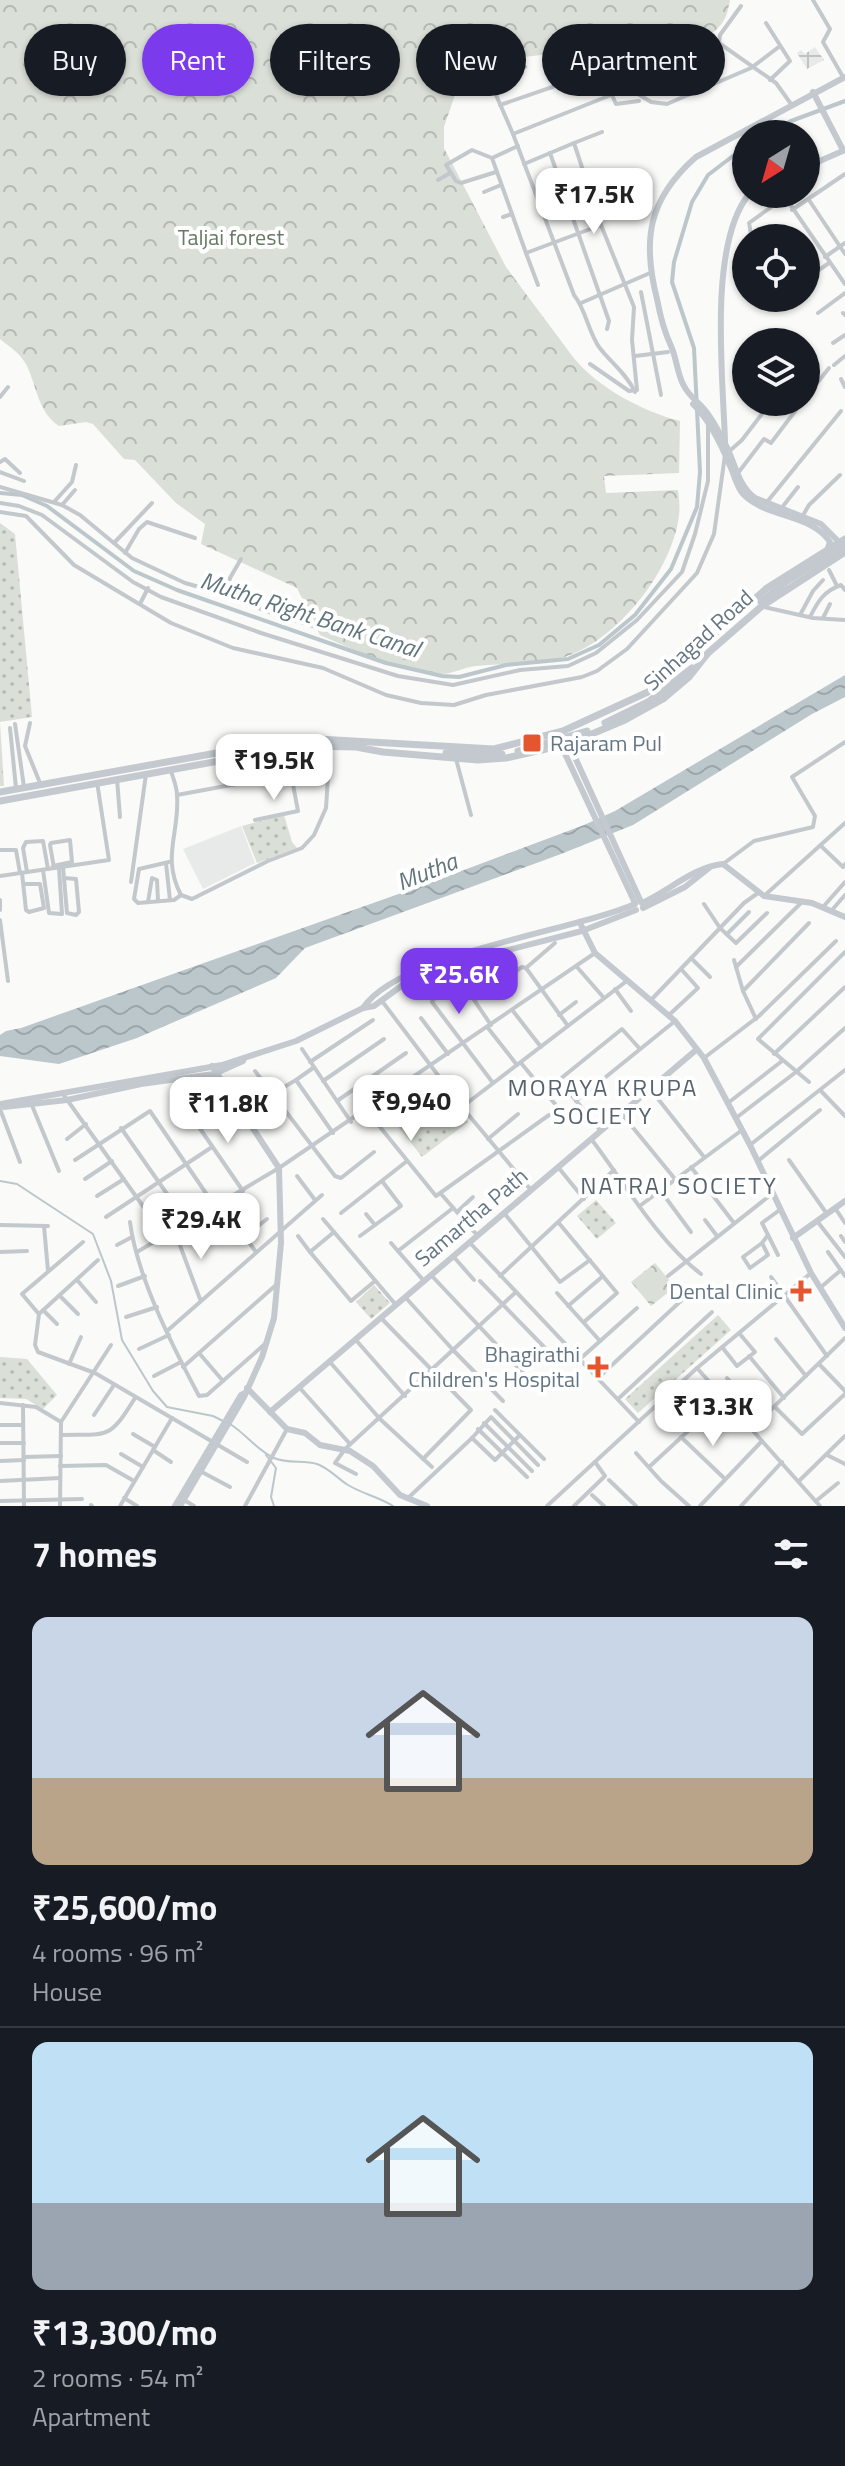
<!DOCTYPE html>
<html lang="en">
<head>
<meta charset="utf-8">
<style>
  :root { --surface:#171b24; --page:#20242c; --text:#f1f3f6; --muted:#9ea1a6; --line:#363941; --accent:#7c3aed }
  body { margin:0; font-family:"Titillium Web",sans-serif; background:var(--page); color:var(--text); height:100vh; display:flex; flex-direction:column; font-size:30px; white-space:nowrap }
  * { box-sizing:border-box; margin:0 }
  p { font-size:26px; color:var(--muted) }
  .icon { flex:none; width:44px; height:44px; fill:none; stroke:currentColor; stroke-width:2; stroke-linecap:round; stroke-linejoin:round }
  .map { position:relative; height:1506px; overflow:hidden }
  .side { display:flex; flex-direction:column; background:var(--surface); flex:1 }
  .side>* { flex:none }
  .guide { position:absolute; left:24px; top:24px; width:798px; height:72px; display:flex; gap:16px }
  .needle { width:52px; rotate:217deg }
  .controls { position:absolute; left:732px; top:120px; display:grid; gap:16px }
  .controls a { display:grid; place-items:center; width:88px; height:88px; border-radius:50%; background:var(--surface); box-shadow:0 2px 6px #0004; font-size:40px }
  .price { position:absolute; translate:-50% -68px; padding:0 18px; border-radius:16px; background:#fff; color:#222; font-size:26px; line-height:52px; filter:drop-shadow(0 2px 4px #0008) }
  .price::after { content:''; position:absolute; left:50%; top:48px; width:24px; height:18px; margin-left:-12px; background:inherit; clip-path:polygon(0 0,100% 0,50% 100%) }
  .price.selected { background:var(--accent); color:#fff }
  ul { padding:0; list-style:none }
  li { display:grid; align-content:center; gap:16px; height:424px; padding:0 32px }
  li+li { border-top:2px solid var(--line) }
  li span { display:grid; place-items:center; height:248px; border-radius:16px; color:#555 }
  li>.icon { margin-inline-start:auto }
  span .icon { width:144px; height:144px; fill:#fffc; stroke-width:1 }
  li b { font-size:34px }
  h2 { display:flex; justify-content:space-between; align-items:center; height:96px; padding:0 32px; font-size:34px }
  .tag { padding:0 28px; border-radius:36px; background:var(--surface); box-shadow:0 2px 6px #0004; font-size:28px; line-height:72px }
  .tag.selected { background:var(--accent); color:#fff }
  .map>svg:first-child { display:block }
  .built { fill:#e8e9e9 }
  .industrial { fill:url(#industrial-grid) }
  .green { fill:url(#green-dots) }
  .forest { fill:url(#forest-crowns) }
  .water { fill:url(#water-waves) }
  .lines { fill:none; stroke-linecap:round; stroke-linejoin:round }
  .stream { stroke:#bbc7cb; stroke-width:2 }
  .canal { stroke:#bbc7cb; stroke-width:4 }
  .street { stroke:#c3c8cc; stroke-width:4 }
  .secondary { stroke:#c3c9ce; stroke-width:6 }
  .primary { stroke:#c3c9ce; stroke-width:7 }
  .poi-dot { fill:#e4572e; stroke:#fff; stroke-width:3 }
  .labels { text-anchor:middle; stroke-width:8; stroke-linejoin:round; paint-order:stroke }
  .park-label { font-size:22px; fill:#687a64; stroke:#fff }
  .street-label { font-size:22px; fill:#657683; stroke:#fff }
  .poi-label { font-size:22px; fill:#657683; stroke:#fff; text-anchor:end }
  .water-label { font-size:24px; font-style:italic; fill:#60757c; stroke:#fff }
  .neighbourhood-label { font-size:24px; letter-spacing:2px; fill:#57646e; stroke:#fff }
</style>
</head>
<body>
<div class="map">
<svg width="845" height="1506" viewBox="0 0 845 1506">
  <defs>
    <pattern id="industrial-grid" width="8" height="8" patternUnits="userSpaceOnUse" patternTransform="scale(2)"><rect width="8" height="8" fill="#e8e9e9"/><path d="M0 4h8M4 0v8" fill="none" stroke="#c0c1c2"/></pattern>
    <pattern id="green-dots" width="8" height="8" patternUnits="userSpaceOnUse" patternTransform="scale(2)"><rect width="8" height="8" fill="#dadfd7"/><path d="M2 2h.1M6 6h.1" fill="none" stroke="#b4b9b4" stroke-width="1.8" stroke-linecap="round"/></pattern>
    <pattern id="forest-crowns" width="20" height="18" patternUnits="userSpaceOnUse" patternTransform="scale(2)"><rect width="20" height="18" fill="#dadfd7"/><path d="M2 6a3 3 0 1 1 6 0M12 15a3 3 0 1 1 6 0" fill="none" stroke="#b4b9b4"/></pattern>
    <pattern id="water-waves" width="16" height="10" patternUnits="userSpaceOnUse" patternTransform="scale(2)"><rect width="16" height="10" fill="#bbc7cb"/><path d="M0 5q4-4 8 0t8 0" fill="none" stroke="#9ca6aa"/></pattern>
  </defs>
  <rect width="100%" height="100%" fill="#fafaf8"/>
  <path class="built" d="M241,826l14,37 -52,26 -20,-40z"/>
  <path class="industrial" d="M815,47l9,13 -17,9 -10,-16 4,-3 4,4z"/>
  <g class="green">
    <path d="M0,523l15,11 17,183 -32,5 4,64h-4z"/>
    <path d="M284,815l8,27 5,6 -40,15 -15,-37z"/>
    <path d="M425,1075h5l38,47 -46,35 -41,-53z"/>
    <path d="M596,1200l20,23 -19,16 -20,-23z"/>
    <path d="M374,1285l16,18 -19,16 -15,-17z"/>
    <path d="M718,1315l13,15 -93,83 -13,-14z"/>
    <path d="M0,1357l27,2 30,36 -14,14 -17,-10 -26,-1z"/>
    <path d="M724,1404l13,14 -22,20 -13,-13z"/>
  </g>
  <g class="forest">
    <path d="M0,0h730c-2,11 -4,20 -12,28 -18,19 -72,37 -97,48l-72,-22 -33,4 -60,34 -12,35v21l62,119 67,90c25,31 69,54 107,64l-1,52 -75,3 2,17 72,-3c1,8 2,17 1,25 -6,55 -63,128 -118,143 -27,7 -57,5 -85,8 -12,1 -24,8 -35,8 -31,1 -92,-26 -121,-39l-23,-47 -96,-44 4,-20 -29,-21 -41,-43 -11,-1 -31,-35 -7,-2 -27,4c-21,-14 -22,-39 -32,-60 -7,-13 -16,-18 -27,-27z"/>
    <path d="M655,1263l20,24 -24,19 -20,-24z"/>
  </g>
  <path class="water" d="M845,675v22l-33,17 -179,111 -72,29 -256,94 -29,30 -139,60 -78,26 -59,-8v-21l6,-4 15,-3 403,-143 160,-60 31,-14z"/>
  <g class="lines">
    <g class="stream">
      <path d="M0,1181l17,3 76,50 18,47 11,59 31,51 14,16 46,9 12,6"/>
      <path d="M230,1424c16,10 28,27 44,34 14,6 30,2 43,6 12,4 21,15 31,21 15,9 31,12 45,21"/>
      <path d="M266,1455l10,13 -5,29 3,9"/>
    </g>
    <g class="canal">
      <path d="M767,134l24,-13 54,-20"/>
      <path d="M0,493l22,2 25,11 87,65 43,19 209,73 56,13 17,1 47,-12 62,-6 31,-14 36,-30 36,-46 26,-62 3,-35 -6,-124 -22,-66 2,-20 18,-60 16,-27 38,-29"/>
    </g>
    <g class="street">
      <path d="M813,0l17,29 -7,13 20,35"/>
      <path d="M741,6l-21,29 -1,8 57,40 15,21"/>
      <path d="M766,23l24,38 -20,19"/>
      <path d="M486,72l27,62 61,161c12,15 14,36 25,52 12,16 27,26 36,45"/>
      <path d="M490,81l35,-14"/>
      <path d="M631,92l56,-25"/>
      <path d="M612,95l4,9 23,-3"/>
      <path d="M500,105l96,-33 9,2 46,28 16,2 84,-36 29,-22"/>
      <path d="M513,134l113,-45"/>
      <path d="M550,153l59,168 -2,8"/>
      <path d="M492,158l26,-12"/>
      <path d="M524,164l50,-21"/>
      <path d="M496,172l-35,11 -5,-2 -10,-16 26,-15 20,8 34,95 75,-28"/>
      <path d="M438,180l12,-7"/>
      <path d="M484,192l17,-7"/>
      <path d="M809,200l36,54"/>
      <path d="M792,210l53,-36"/>
      <path d="M503,217l9,-3"/>
      <path d="M751,234l-2,-11 36,-26 60,87"/>
      <path d="M526,253l12,32"/>
      <path d="M825,257l20,-14"/>
      <path d="M806,279l23,-16"/>
      <path d="M641,292l20,103"/>
      <path d="M581,303l69,-30"/>
      <path d="M818,313l27,-20"/>
      <path d="M843,313l2,2"/>
      <path d="M833,343l12,-8"/>
      <path d="M635,356l33,-4"/>
      <path d="M590,364l39,27 8,-1 -5,-50 2,-33 -33,-82 -27,-82 28,-11"/>
      <path d="M834,365l11,-9"/>
      <path d="M841,379l4,8"/>
      <path d="M0,397l8,-10"/>
      <path d="M806,397l23,-29"/>
      <path d="M0,462l5,-3 15,14"/>
      <path d="M0,472l24,9"/>
      <path d="M738,473l26,-34 7,4 31,-41"/>
      <path d="M0,487l62,18 18,10 52,43 53,25 53,15 25,12 56,18"/>
      <path d="M54,502l18,-20 4,-17"/>
      <path d="M767,502l74,-91"/>
      <path d="M0,503l19,3 23,9 91,67 28,15 100,36 137,43 55,9 67,-15 48,-4 28,-13 41,-33 45,-48 13,-38 13,-53v-58"/>
      <path d="M62,505l13,-15"/>
      <path d="M780,510l18,-23"/>
      <path d="M0,512l26,4 48,49 97,58 62,25 90,20 63,27 35,8 33,2 32,-10 96,-18 15,-6 30,-22 70,-76 17,-39 11,-79 17,-15 29,-38"/>
      <path d="M802,517l7,-12 31,-30"/>
      <path d="M114,543l38,-40"/>
      <path d="M125,553l14,-24 8,-7 48,16"/>
      <path d="M829,570l8,16"/>
      <path d="M226,594l4,-16 11,-19"/>
      <path d="M140,604l8,-16"/>
      <path d="M764,607l49,11 32,2"/>
      <path d="M800,615l13,-24 10,-11"/>
      <path d="M810,617c8,-16 14,-26 31,-32l4,5"/>
      <path d="M823,618l7,-14"/>
      <path d="M30,723l-5,23 15,37"/>
      <path d="M15,724l9,63"/>
      <path d="M10,728l6,60"/>
      <path d="M456,759l15,56"/>
      <path d="M171,771c2,7 6,16 6,24 3,38 -16,62 4,100l11,4 76,-38 34,-13 12,-13 12,-27 4,-62"/>
      <path d="M117,779l3,38"/>
      <path d="M258,780l52,-9"/>
      <path d="M177,795l81,-15 -6,-34"/>
      <path d="M255,820l43,-9 -7,-37"/>
      <path d="M821,846l22,21 2,-3"/>
      <path d="M0,850h16l4,23"/>
      <path d="M169,862l-30,7 -5,30 4,4 36,-3 7,-5"/>
      <path d="M166,863l4,37"/>
      <path d="M723,864l31,-23 59,-14 2,-11 -23,-39 53,-35"/>
      <path d="M53,866l19,-4 -2,-22 -19,3 -1,2 4,23"/>
      <path d="M63,867l4,46 9,2 3,-3 -3,-33 -12,-1"/>
      <path d="M43,870l6,43 13,1 -3,-46"/>
      <path d="M27,872l-4,-24 3,-6 17,-1 5,28"/>
      <path d="M22,873l4,37 3,2 15,-4 -4,-24h-16"/>
      <path d="M0,876l109,-16 -12,-78"/>
      <path d="M131,882l15,-108"/>
      <path d="M764,896l81,-73"/>
      <path d="M0,900v10"/>
      <path d="M148,902l4,-24 5,2 1,21"/>
      <path d="M704,904l16,24 16,15 31,-30"/>
      <path d="M823,907l22,-25"/>
      <path d="M832,910l13,-15"/>
      <path d="M0,920l8,61"/>
      <path d="M727,934l22,-22"/>
      <path d="M691,958l19,19"/>
      <path d="M734,960l9,31"/>
      <path d="M488,967l9,17"/>
      <path d="M577,967l27,31"/>
      <path d="M736,967l66,-65"/>
      <path d="M526,968l29,-25"/>
      <path d="M615,989l16,22"/>
      <path d="M476,999l46,-32 4,1 42,58"/>
      <path d="M651,1000l93,-97 14,-10"/>
      <path d="M382,1001l80,106 69,83"/>
      <path d="M513,1011l28,36"/>
      <path d="M559,1015l17,-13"/>
      <path d="M669,1015l29,-27 -17,-19"/>
      <path d="M421,1018l27,36"/>
      <path d="M756,1019l-13,-28 66,-68"/>
      <path d="M491,1025l-17,-25 2,-1 -8,-9 -35,9 -1,3 61,81"/>
      <path d="M488,1028l29,37"/>
      <path d="M302,1049l49,73"/>
      <path d="M774,1054l71,-67"/>
      <path d="M704,1058l55,-42 77,-75"/>
      <path d="M310,1062l63,-42"/>
      <path d="M521,1063l34,41"/>
      <path d="M313,1068l-17,12 37,53"/>
      <path d="M255,1071l80,105 6,2 33,-26"/>
      <path d="M323,1081l61,-42"/>
      <path d="M809,1082l-51,-43 87,-87"/>
      <path d="M651,1090l53,67"/>
      <path d="M821,1091l24,25"/>
      <path d="M63,1094l102,143"/>
      <path d="M272,1094l24,-14"/>
      <path d="M337,1101l69,-48"/>
      <path d="M576,1101l99,-80"/>
      <path d="M31,1103l28,68"/>
      <path d="M728,1103l54,-42"/>
      <path d="M462,1107l166,-127"/>
      <path d="M0,1109l20,53"/>
      <path d="M367,1111l69,85 113,-81"/>
      <path d="M621,1113l54,66"/>
      <path d="M190,1114l53,77"/>
      <path d="M736,1118l60,-46 49,-44"/>
      <path d="M121,1128l67,96"/>
      <path d="M601,1131l-42,-51 63,-51 18,20"/>
      <path d="M67,1139l19,-15"/>
      <path d="M488,1139l30,-25"/>
      <path d="M592,1140c33,44 66,101 109,134"/>
      <path d="M750,1145l95,-75"/>
      <path d="M75,1160l75,-49 66,97"/>
      <path d="M789,1160l38,54"/>
      <path d="M758,1161l62,-51"/>
      <path d="M558,1167l26,32"/>
      <path d="M691,1167l43,56"/>
      <path d="M297,1176l18,24"/>
      <path d="M85,1179l27,-18"/>
      <path d="M660,1190l31,42"/>
      <path d="M442,1195l35,40"/>
      <path d="M97,1196l27,-17"/>
      <path d="M641,1205l101,-75"/>
      <path d="M835,1208l10,15"/>
      <path d="M457,1212l16,-15"/>
      <path d="M341,1213l66,-52"/>
      <path d="M504,1213l56,69 30,-22"/>
      <path d="M366,1214l9,11"/>
      <path d="M106,1217l106,-70"/>
      <path d="M232,1219l24,33"/>
      <path d="M323,1219l73,86"/>
      <path d="M705,1220l12,16"/>
      <path d="M817,1221l28,36"/>
      <path d="M130,1222c7,55 43,125 69,174l8,-1 59,-52"/>
      <path d="M558,1222l59,71 -33,29"/>
      <path d="M0,1225l48,1"/>
      <path d="M44,1226l4,45"/>
      <path d="M175,1232l25,67"/>
      <path d="M334,1232l-24,20 41,49 24,-20"/>
      <path d="M768,1235l10,20"/>
      <path d="M298,1236l12,16"/>
      <path d="M360,1236l41,-30 -19,-25"/>
      <path d="M841,1236l4,6"/>
      <path d="M244,1237l23,-18"/>
      <path d="M391,1243l33,38"/>
      <path d="M470,1243l169,179"/>
      <path d="M762,1243l-19,14 7,11 18,-13 -6,-12 6,-8 -6,-12 19,-14"/>
      <path d="M117,1245l15,-8"/>
      <path d="M398,1251l55,-43"/>
      <path d="M0,1252l27,-1"/>
      <path d="M137,1252l142,-84 316,-215"/>
      <path d="M828,1252l17,24"/>
      <path d="M453,1256l21,24"/>
      <path d="M98,1260l-59,54 -4,31 3,7 57,21 152,89"/>
      <path d="M431,1275l94,100"/>
      <path d="M500,1276l114,-106"/>
      <path d="M668,1276l105,-83"/>
      <path d="M771,1277l56,79"/>
      <path d="M77,1280l19,22"/>
      <path d="M480,1281l66,68"/>
      <path d="M118,1286l27,-10"/>
      <path d="M820,1288l21,-18"/>
      <path d="M557,1293l43,48"/>
      <path d="M60,1296l18,18"/>
      <path d="M406,1298l48,53 49,50"/>
      <path d="M568,1306l35,-30"/>
      <path d="M43,1310l14,14"/>
      <path d="M38,1313l-16,-19 61,-52"/>
      <path d="M126,1317l31,-10"/>
      <path d="M381,1318l90,92 -48,49"/>
      <path d="M167,1331l155,-136"/>
      <path d="M355,1339l50,57"/>
      <path d="M776,1339l30,37"/>
      <path d="M722,1347l15,19 18,-14 -16,-19"/>
      <path d="M139,1349l30,-14"/>
      <path d="M199,1353l24,28"/>
      <path d="M749,1356l35,42"/>
      <path d="M580,1359l57,-51"/>
      <path d="M329,1361l51,58 52,48"/>
      <path d="M69,1364l12,-27"/>
      <path d="M819,1364l26,27"/>
      <path d="M183,1367l93,-82"/>
      <path d="M697,1368l123,138"/>
      <path d="M154,1376l27,-14"/>
      <path d="M598,1378l86,-80"/>
      <path d="M727,1378l35,40"/>
      <path d="M299,1387l51,57"/>
      <path d="M618,1399l94,-87"/>
      <path d="M0,1403l36,4 25,15 -1,84"/>
      <path d="M23,1405l1,101"/>
      <path d="M775,1407l27,27 43,-40"/>
      <path d="M495,1410l49,49"/>
      <path d="M94,1415l20,-30"/>
      <path d="M61,1422l50,-77"/>
      <path d="M484,1423l48,48"/>
      <path d="M0,1425h23"/>
      <path d="M752,1428l93,-90"/>
      <path d="M478,1429l49,48"/>
      <path d="M133,1434l22,13"/>
      <path d="M61,1435c48,-1 48,5 74,-37"/>
      <path d="M681,1437l44,42"/>
      <path d="M472,1438l19,-21 47,48"/>
      <path d="M0,1443h24"/>
      <path d="M153,1450l18,12"/>
      <path d="M636,1453l25,28 28,25"/>
      <path d="M121,1454l22,13"/>
      <path d="M827,1455l18,9"/>
      <path d="M24,1457l37,-1"/>
      <path d="M0,1461l24,-1"/>
      <path d="M60,1466l46,-1 28,16"/>
      <path d="M649,1467l75,-69"/>
      <path d="M200,1471l30,16"/>
      <path d="M356,1474l-21,-11 10,-14 171,-157"/>
      <path d="M609,1480l27,26"/>
      <path d="M0,1481l60,-3"/>
      <path d="M799,1481l46,-45"/>
      <path d="M592,1495l12,11"/>
      <path d="M124,1498l13,8"/>
      <path d="M408,1498l64,-60 23,22 25,-25"/>
      <path d="M184,1500l10,6"/>
      <path d="M0,1501l82,-2"/>
      <path d="M816,1501l22,-18"/>
      <path d="M91,1505l1,1"/>
      <path d="M120,1506l52,-88"/>
      <path d="M245,1506l42,-77"/>
      <path d="M547,1506l150,-138 114,-95"/>
      <path d="M574,1506l31,-30 -10,-14"/>
      <path d="M700,1506l62,-65"/>
      <path d="M741,1506l41,-44"/>
    </g>
    <g class="secondary">
      <path d="M813,92l30,58"/>
      <path d="M806,167l39,-17"/>
      <path d="M693,404c17,16 29,42 38,64 4,9 6,20 13,27 23,23 68,19 86,47l-2,6"/>
      <path d="M725,441c-2,-65 -17,-196 24,-247"/>
      <path d="M840,543l-19,-19 -66,-26c-19,-14 -20,-39 -32,-58 -5,-10 -11,-22 -19,-31 -7,-8 -15,-13 -20,-23 -7,-12 -7,-27 -13,-40 -7,-15 -11,-31 -14,-47 -15,-59 -9,-100 39,-142l149,-80"/>
      <path d="M568,742l73,160"/>
      <path d="M560,743l75,160"/>
      <path d="M642,903c27,-12 51,-36 81,-39l41,32 48,7 33,14"/>
      <path d="M643,908l42,-21 24,-19"/>
      <path d="M580,923l15,30 80,68 29,37 46,87 61,128 34,55"/>
      <path d="M363,1008c35,-54 207,-76 272,-104"/>
      <path d="M0,1104l222,-39 74,-24 67,-33 11,-2 30,-22 26,-14 152,-39 54,-21"/>
      <path d="M4,1107l63,-7 74,-16 73,-10 29,-13"/>
      <path d="M793,1238l52,-37"/>
      <path d="M247,1388l40,41 18,4 15,12 30,6 23,15 27,29 27,11"/>
      <path d="M270,1412l426,-362"/>
      <path d="M175,1506l66,-111 4,-2"/>
      <path d="M180,1506l64,-109 18,-40 12,-39 7,-75 -2,-75 -67,-102"/>
    </g>
    <g class="primary">
      <path d="M761,602l26,-21 58,-36"/>
      <path d="M605,723l43,-21 44,-34"/>
      <path d="M518,751l69,-20"/>
      <path d="M446,753l56,1"/>
      <path d="M0,792l300,-54 194,11 69,-18 87,-40 117,-103 78,-49"/>
      <path d="M0,801l301,-55 55,1 27,5 95,8 28,-2 62,-14 57,-24 38,-21 26,-22 19,-24 54,-47 83,-54"/>
    </g>
  </g>
  <g class="poi-dot">
    <rect x="522" y="733" width="20" height="20" rx="4"/>
    <path d="M797 1279h8v8h8v8h-8v8h-8v-8h-8v-8h8z"/>
    <path d="M594 1355h8v8h8v8h-8v8h-8v-8h-8v-8h8z"/>
  </g>
  <g class="labels">
    <g class="park-label">
      <text x="231" y="245">Taljai forest</text>
    </g>
    <g class="street-label">
      <text transform="translate(698 640) rotate(-42)" y="8">Sinhagad Road</text>
      <text transform="translate(471 1217) rotate(-40)" y="8">Samartha Path</text>
    </g>
    <g class="poi-label">
      <text x="550" y="751" text-anchor="start">Rajaram Pul</text>
      <text x="783" y="1299">Dental Clinic</text>
      <text x="580" y="1362">Bhagirathi<tspan x="580" dy="25">Children's Hospital</tspan></text>
    </g>
    <g class="water-label">
      <text transform="translate(310 615) rotate(18)" y="8">Mutha Right Bank Canal</text>
      <text transform="translate(427 872) rotate(-22)" y="8">Mutha</text>
    </g>
    <g class="neighbourhood-label">
      <text x="603" y="1096">MORAYA KRUPA<tspan x="603" dy="28">SOCIETY</tspan></text>
      <text x="679" y="1194">NATRAJ SOCIETY</text>
    </g>
  </g>
</svg>
<div class="controls">
<a><svg class="needle" viewBox="-14 -14 28 28"><path d="M0-13l5 13h-10z" fill="#e53935"/><path d="M0 13l5-13h-10z" fill="#9ea1a6"/></svg></a>
<a><svg class="icon" aria-label="locate" viewBox="0 0 24 24"><circle cx="12" cy="12" r="6"/><path d="M12 2v4M12 18v4M2 12h4M18 12h4"/></svg></a>
<a><svg class="icon" aria-label="layers" viewBox="0 0 24 24"><path d="M12 4l9 5-9 5-9-5zM3 14l9 5 9-5"/></svg></a>
</div>
<b class="price" style="left:594px;top:236px">₹17.5K</b>
<b class="price" style="left:274px;top:802px">₹19.5K</b>
<b class="price selected" style="left:459px;top:1016px">₹25.6K</b>
<b class="price" style="left:411px;top:1143px">₹9,940</b>
<b class="price" style="left:228px;top:1145px">₹11.8K</b>
<b class="price" style="left:201px;top:1261px">₹29.4K</b>
<b class="price" style="left:713px;top:1448px">₹13.3K</b>
<div class="guide">
<a class="tag">Buy</a>
<a class="tag selected">Rent</a>
<a class="tag">Filters</a>
<a class="tag">New</a>
<a class="tag">Apartment</a>
</div>
</div>
<section class="side">
<h2>7 homes<svg class="icon" aria-label="filters" viewBox="0 0 24 24"><path d="M4 7h16M4 17h16"/><circle cx="9" cy="7" r="2"/><circle cx="15" cy="17" r="2"/></svg></h2>
<ul>
<li><span style="background:linear-gradient(#c9d6e8 65%,#b9a48a 0)"><svg class="icon" aria-label="home" viewBox="0 0 24 24"><path d="M3 11l9-7 9 7M6 9v11h12V9"/></svg></span><div><b>₹25,600/mo</b><p>4 rooms · 96 m²</p><p>House</p></div></li>
<li><span style="background:linear-gradient(#bfe0f5 65%,#9aa5b1 0)"><svg class="icon" aria-label="home" viewBox="0 0 24 24"><path d="M3 11l9-7 9 7M6 9v11h12V9"/></svg></span><div><b>₹13,300/mo</b><p>2 rooms · 54 m²</p><p>Apartment</p></div></li>
</ul>
</section>
</body>
</html>
